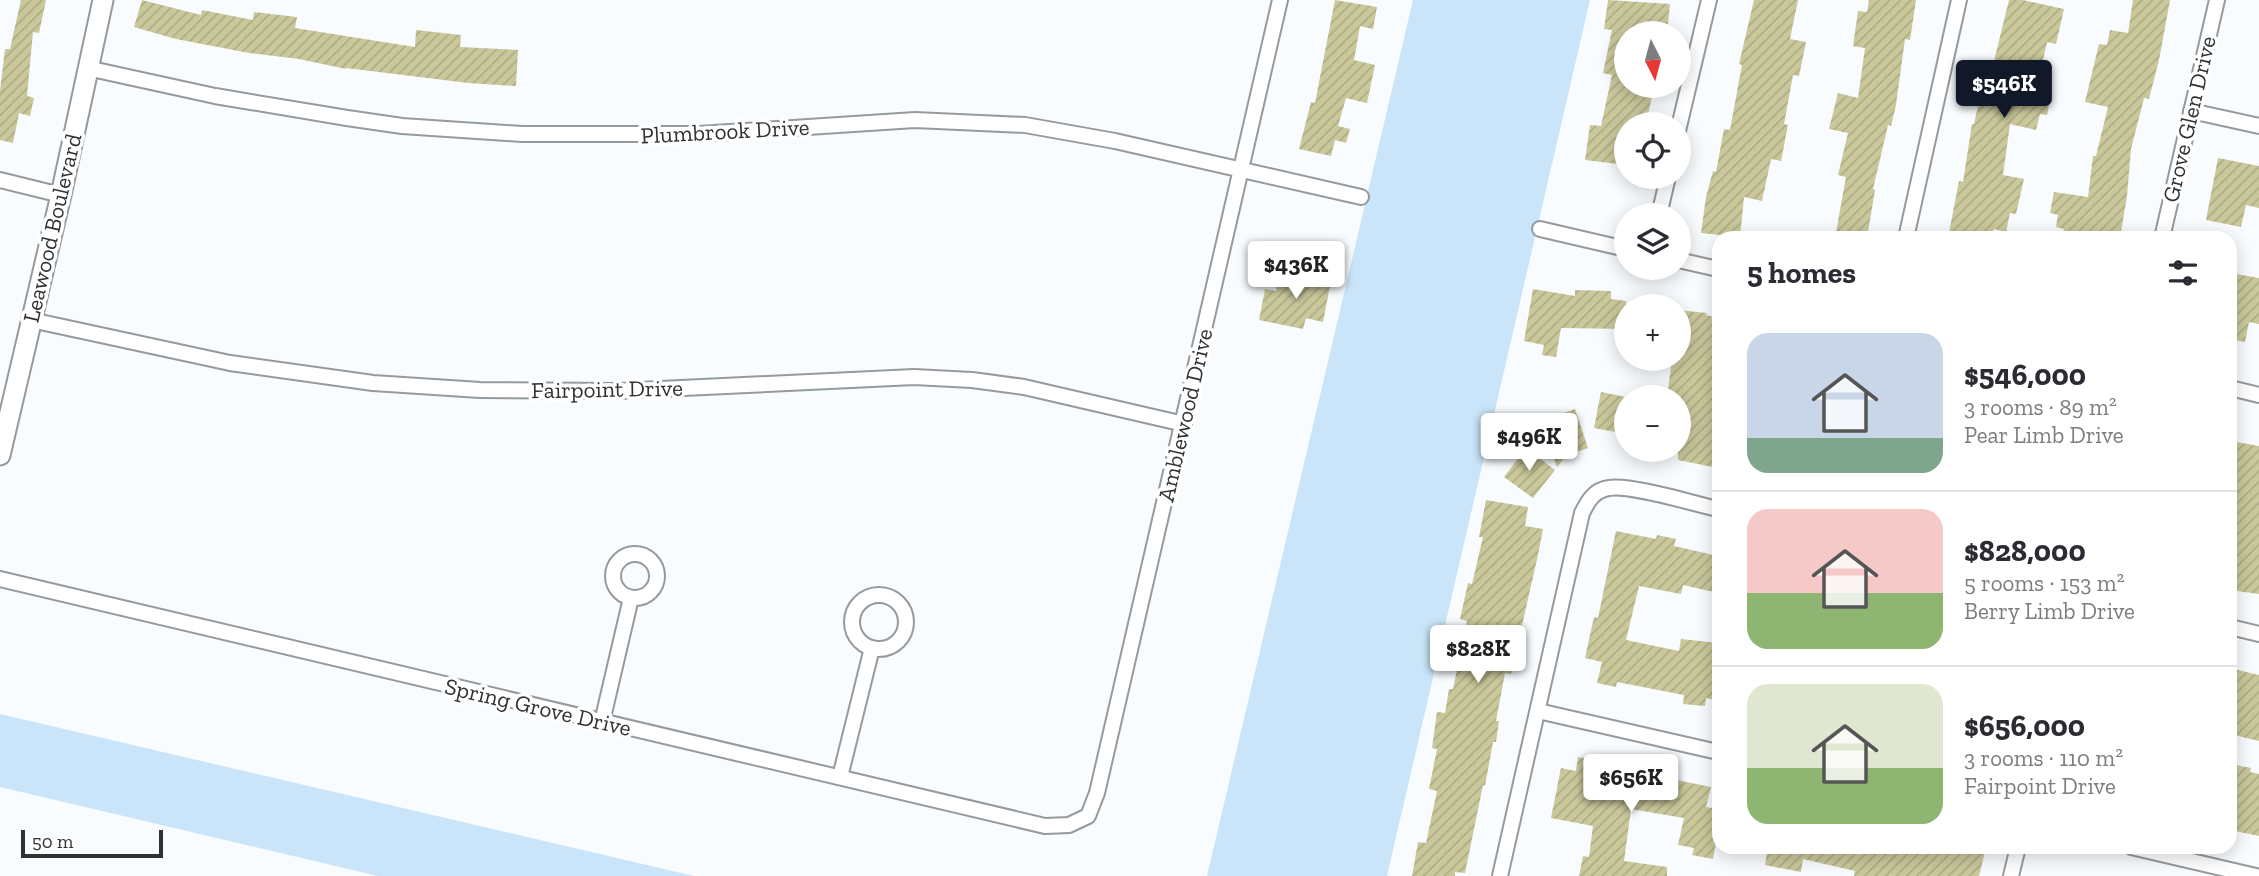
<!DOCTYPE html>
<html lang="en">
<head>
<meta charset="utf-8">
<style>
  :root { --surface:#fff; --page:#f7f7f7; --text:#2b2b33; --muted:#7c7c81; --line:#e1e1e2; --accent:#111827 }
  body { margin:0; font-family:"Zilla Slab",serif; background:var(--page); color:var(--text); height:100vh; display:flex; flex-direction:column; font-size:26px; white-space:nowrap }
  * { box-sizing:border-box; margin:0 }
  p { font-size:23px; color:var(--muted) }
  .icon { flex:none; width:38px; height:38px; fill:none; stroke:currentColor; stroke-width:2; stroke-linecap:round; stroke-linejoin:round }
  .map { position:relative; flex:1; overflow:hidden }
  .details { position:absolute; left:1712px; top:231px; width:525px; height:623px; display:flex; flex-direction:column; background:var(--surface); border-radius:21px; box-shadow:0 4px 18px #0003 }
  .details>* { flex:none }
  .needle { width:46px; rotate:174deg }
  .controls { position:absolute; left:1614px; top:21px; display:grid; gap:14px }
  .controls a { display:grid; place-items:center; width:77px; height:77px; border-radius:50%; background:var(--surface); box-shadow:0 4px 18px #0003; font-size:35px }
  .scale { position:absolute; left:21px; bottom:18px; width:142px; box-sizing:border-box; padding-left:7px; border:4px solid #2f3133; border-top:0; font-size:19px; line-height:24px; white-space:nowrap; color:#2f3133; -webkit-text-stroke:5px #fff; paint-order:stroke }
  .price { position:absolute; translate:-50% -60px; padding:0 16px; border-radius:7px; background:#fff; color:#222; font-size:23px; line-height:46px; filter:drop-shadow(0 2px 4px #0008) }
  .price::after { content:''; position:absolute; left:50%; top:42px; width:21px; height:16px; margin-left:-10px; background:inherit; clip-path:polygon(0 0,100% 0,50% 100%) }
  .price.active { background:var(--accent); color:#fff }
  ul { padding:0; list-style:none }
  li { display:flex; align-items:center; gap:21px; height:175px; padding:0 35px }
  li+li { border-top:2px solid var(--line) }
  li span { display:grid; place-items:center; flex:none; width:196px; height:140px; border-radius:21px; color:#555 }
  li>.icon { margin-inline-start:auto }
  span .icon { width:84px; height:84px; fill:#fffc; stroke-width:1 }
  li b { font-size:30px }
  h2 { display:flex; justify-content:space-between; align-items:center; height:84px; padding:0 35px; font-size:30px }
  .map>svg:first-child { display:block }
  .grass { fill:#cae5f9 }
  .building { fill:url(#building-hatch) }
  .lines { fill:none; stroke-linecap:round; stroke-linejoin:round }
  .minor-casing { stroke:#959a9e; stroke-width:18 }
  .tertiary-casing { stroke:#959a9e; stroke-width:23 }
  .minor { stroke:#fff; stroke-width:14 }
  .tertiary { stroke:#fff; stroke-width:19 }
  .labels { text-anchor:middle; stroke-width:7; stroke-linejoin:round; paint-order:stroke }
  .street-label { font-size:23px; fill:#2f3133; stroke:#fff }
</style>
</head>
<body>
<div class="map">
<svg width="2259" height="876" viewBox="0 0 2259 876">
  <defs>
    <pattern id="building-hatch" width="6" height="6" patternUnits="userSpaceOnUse" patternTransform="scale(1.75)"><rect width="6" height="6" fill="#cac89b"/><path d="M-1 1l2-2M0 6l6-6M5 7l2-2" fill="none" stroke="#aeac86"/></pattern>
  </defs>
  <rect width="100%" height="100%" fill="#f8fcfe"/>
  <g class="grass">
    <path d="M1413,0h177l-203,876h-180z"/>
    <path d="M0,714l694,162h-316l-378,-89z"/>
  </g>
  <g class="building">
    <path d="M21,0h25l-7,33 -6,-1 -6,64 7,2 -4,18 -11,-3 -6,30 -13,-3v-49l5,-42h5z"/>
    <path d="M142,0l59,15 1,-5 51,10 1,-8 43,5 -2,11 120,19 1,-17 45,5 -1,12 58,3 -2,36 -48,-3 -122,-15v1l-47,-10 -50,-6 -73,-14 -42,-12z"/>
    <path d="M1335,0l42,7 -4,22 -13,-3 -6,34 21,5 -8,38 -21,-5 -8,28 12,3 -4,14 -11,-3 -4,16 -32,-7 12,-47 4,1z"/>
    <path d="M1608,0l62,4 -3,29h-41v53l27,5 -7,33h-20v41l-41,-5 5,-35 11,1 11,-51 -9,-2 9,-43 -8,-1z"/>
    <path d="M1754,0h44l-8,39 16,3 -7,34 -6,-1 -9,49 4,1 -7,36 -10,-2 -9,42 -18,-4 -4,40 -39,-4 5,-36 7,-26 3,1 8,-43 6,1 12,-65 -3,-1z"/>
    <path d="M1869,0h47l-6,40 -5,-1 -9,66 -5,21 -3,-1 -15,64 2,1 -8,48h-32l11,-61 -8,-2 10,-42 -19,-4 9,-36 20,5 7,-50 -12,-2 5,-35 9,1z"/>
    <path d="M2009,0h14l41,9 -8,35 -9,-2 -11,50 15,3 -4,20 -7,-1 -4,16 -26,-6 -7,51 21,4 -8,35 -6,-1 -4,19 -12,-3 -2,9h-44l11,-57 4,1 9,-58h2l6,-27 5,1z"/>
    <path d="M2133,0h37l-11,60 -10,39 -5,-1 -13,51 -4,47 -7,42h-58l2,-9 -8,-2 2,-12 -8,-2 4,-21 34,5 5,-41h3l12,-49 -23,-5 14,-58 8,1 3,-15 18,3z"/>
    <path d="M2218,158l41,8v42l-13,-3 -5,22 -35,-7z"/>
    <path d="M1280,271l51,10 -8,41 -17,-4 -3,11 -44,-9 6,-31 11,2z"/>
    <path d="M2230,273l29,5v46l-10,-2 -4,20 -15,-3z"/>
    <path d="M1533,289l42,7v-6l36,1v8l15,2v28l-65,-1 -5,29 -14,-2 2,-10 -20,-4z"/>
    <path d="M1678,310l29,3 -1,2 12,3v150l-40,-8v-63h-11l5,-38h6z"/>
    <path d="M1601,392l25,5v37l-32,-6z"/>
    <path d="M1575,409l13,39 -22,8 -9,11 -16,-46z"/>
    <path d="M2231,441l28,5v148l-29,-4z"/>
    <path d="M1526,448l29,22 -22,28 -29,-21z"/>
    <path d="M1486,500l42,7 -3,19 18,3 -5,26 -27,119 -6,-1 -9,48h3l-3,21h-3l-8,44 -2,-1 -18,88 -10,-1v4h-43l6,-34 8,1 11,-52 -8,-2 8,-40 -5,-1 5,-36 8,1 4,-24h4l14,-68 -7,-2 8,-36 4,1 11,-47h-4z"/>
    <path d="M1616,531l40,8 1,-4 19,4 -2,7 44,10v37l-35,-8 -2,9 -42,-8 -13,54 53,11 2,-12 37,4v58l-12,-3 -1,8 -22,-2 1,-9 -67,-13 -1,5 -19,-4 5,-21 -17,-4 9,-41 4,1z"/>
    <path d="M2230,668l29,7v66l-29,-7z"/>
    <path d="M1578,757l19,3v3l26,3v3l88,18 -5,20 12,2v20l-5,30 -21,-4 2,-7 -16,-3 6,-27 -53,-9 -7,52 43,6v9h-88l4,-20 6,1 4,-31 -42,-8 10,-50 15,3z"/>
    <path d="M2230,764l21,4 -1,4 9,2v62l-29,-6z"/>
    <path d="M1768,847h113l22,5 1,-5h60l21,5 -6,24h-125l1,-5 -52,-12 -2,13 -36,-7z"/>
  </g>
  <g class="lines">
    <defs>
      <g id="minor">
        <path d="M87,68l128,28 132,22 55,8 120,8h177l216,-14 110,5 90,16 246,56"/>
        <path d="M2191,111l68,15"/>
        <path d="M1678,131l31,-131"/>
        <path d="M0,180l61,15"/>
        <path d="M1659,215l9,-38"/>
        <path d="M1540,229l86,20"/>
        <path d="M1906,238l53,-238"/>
        <path d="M2162,238l55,-238"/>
        <path d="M1678,260l40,9"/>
        <path d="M31,320l199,43 143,20 107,7 139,1 295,-14 58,3 52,7 160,37"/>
        <path d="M2230,388l29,7"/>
        <circle cx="635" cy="576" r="22"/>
        <path d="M0,579l1045,247 24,-1 19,-9 9,-23 183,-793"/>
        <circle cx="879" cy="622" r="27"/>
        <path d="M2230,627l29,7"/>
        <path d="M1538,711l180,41"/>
        <path d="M602,722l29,-124"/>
        <path d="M840,777l32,-129"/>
        <path d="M2131,847l125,29"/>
        <path d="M1500,876l82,-363c6,-12 12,-23 27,-25 21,-4 86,16 109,21"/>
        <path d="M2011,876l7,-29"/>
      </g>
      <path id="tertiary" d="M0,455l61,-260 42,-195"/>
    </defs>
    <use href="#minor" class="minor-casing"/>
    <use href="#tertiary" class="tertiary-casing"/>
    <use href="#minor" class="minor"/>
    <use href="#tertiary" class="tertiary"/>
  </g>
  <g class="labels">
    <g class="street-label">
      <text transform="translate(2189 119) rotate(-77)" y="8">Grove Glen Drive</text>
      <text transform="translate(725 131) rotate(-3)" y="8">Plumbrook Drive</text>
      <text transform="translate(52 228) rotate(-77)" y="8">Leawood Boulevard</text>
      <text transform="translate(607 389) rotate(-1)" y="8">Fairpoint Drive</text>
      <text transform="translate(1185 415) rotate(-77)" y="8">Amblewood Drive</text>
      <text transform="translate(538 707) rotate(13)" y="8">Spring Grove Drive</text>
    </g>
  </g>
</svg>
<div class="controls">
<a><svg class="needle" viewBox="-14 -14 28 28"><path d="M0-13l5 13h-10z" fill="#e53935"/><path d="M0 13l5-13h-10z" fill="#7c7c81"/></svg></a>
<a><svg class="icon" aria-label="locate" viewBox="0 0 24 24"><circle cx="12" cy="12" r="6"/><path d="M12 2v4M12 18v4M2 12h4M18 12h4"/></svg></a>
<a><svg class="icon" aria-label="layers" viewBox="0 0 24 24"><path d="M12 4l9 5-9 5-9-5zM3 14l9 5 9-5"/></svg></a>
<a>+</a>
<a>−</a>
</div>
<div class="scale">50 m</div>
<b class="price active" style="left:2004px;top:120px">$546K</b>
<b class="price" style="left:1296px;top:301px">$436K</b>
<b class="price" style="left:1529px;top:473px">$496K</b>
<b class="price" style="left:1478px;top:685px">$828K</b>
<b class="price" style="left:1631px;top:814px">$656K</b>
<section class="details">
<h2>5 homes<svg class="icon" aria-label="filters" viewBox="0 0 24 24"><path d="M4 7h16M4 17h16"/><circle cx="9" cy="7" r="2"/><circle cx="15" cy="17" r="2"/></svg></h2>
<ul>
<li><span style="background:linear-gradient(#c9d6e8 75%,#7fa58c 0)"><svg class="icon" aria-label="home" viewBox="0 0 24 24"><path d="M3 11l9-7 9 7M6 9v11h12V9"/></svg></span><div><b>$546,000</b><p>3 rooms · 89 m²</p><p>Pear Limb Drive</p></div></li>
<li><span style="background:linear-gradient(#f6c9c9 60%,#8fb573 0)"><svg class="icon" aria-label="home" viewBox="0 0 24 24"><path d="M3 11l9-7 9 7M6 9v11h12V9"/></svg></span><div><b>$828,000</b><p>5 rooms · 153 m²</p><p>Berry Limb Drive</p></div></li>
<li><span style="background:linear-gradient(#dfe7d0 60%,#8fb573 0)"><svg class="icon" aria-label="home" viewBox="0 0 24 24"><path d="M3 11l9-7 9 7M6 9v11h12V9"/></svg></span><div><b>$656,000</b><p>3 rooms · 110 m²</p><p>Fairpoint Drive</p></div></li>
</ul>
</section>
</div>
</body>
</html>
